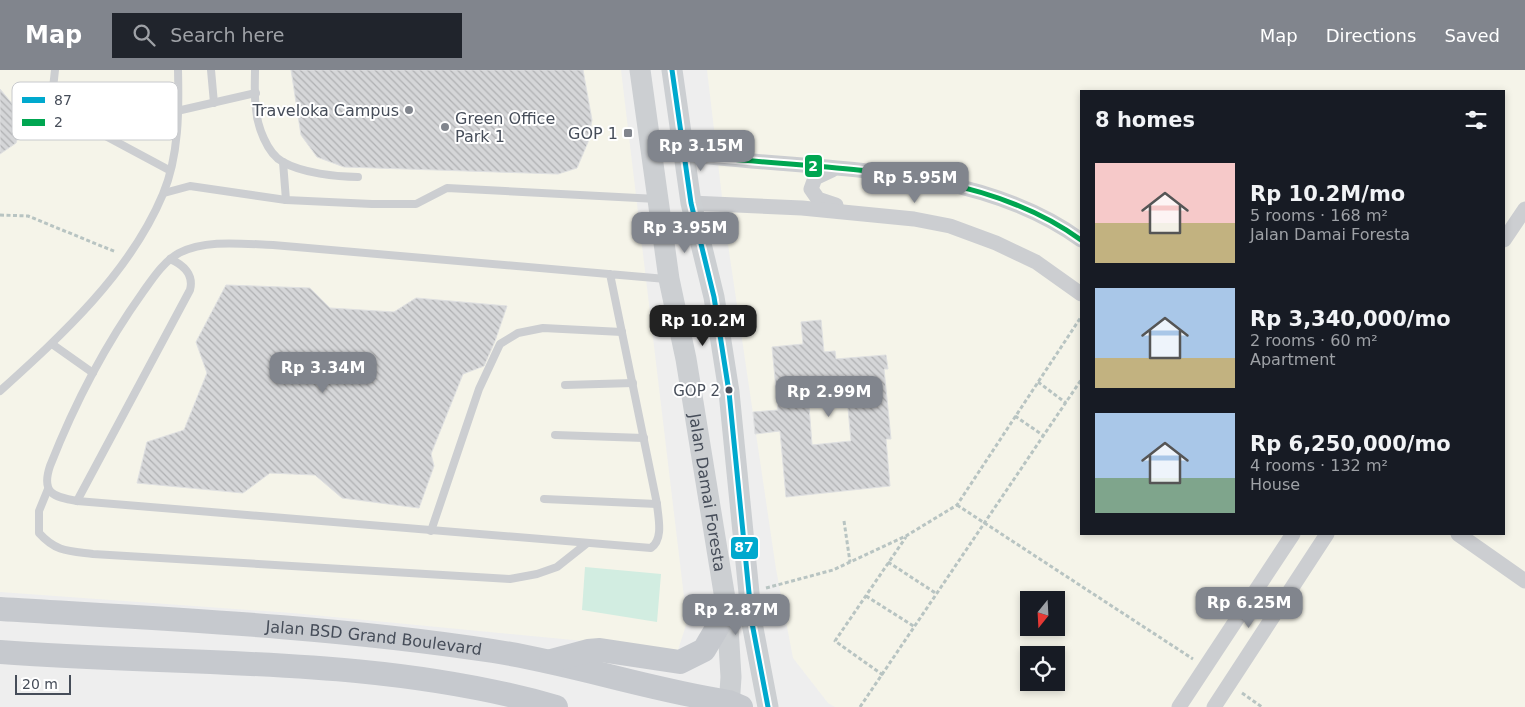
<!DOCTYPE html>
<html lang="en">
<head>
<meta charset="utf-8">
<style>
  :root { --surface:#171b24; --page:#20242c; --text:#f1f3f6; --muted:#9ea1a6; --accent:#81858d }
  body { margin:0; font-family:"DejaVu Sans",sans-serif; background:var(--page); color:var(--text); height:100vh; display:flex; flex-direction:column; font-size:19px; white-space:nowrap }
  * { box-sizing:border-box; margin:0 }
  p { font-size:16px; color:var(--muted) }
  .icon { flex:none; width:28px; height:28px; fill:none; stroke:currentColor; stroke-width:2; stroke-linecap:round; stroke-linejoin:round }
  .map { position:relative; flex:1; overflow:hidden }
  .panel { position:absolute; left:1080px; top:20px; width:425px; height:445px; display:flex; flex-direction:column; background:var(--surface); border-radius:0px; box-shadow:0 2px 8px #0003 }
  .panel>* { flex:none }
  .needle { width:32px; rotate:198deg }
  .fabs { position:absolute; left:1020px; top:521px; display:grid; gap:10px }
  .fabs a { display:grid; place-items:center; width:45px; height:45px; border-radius:0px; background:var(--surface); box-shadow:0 2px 8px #0003; font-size:25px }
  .scale { position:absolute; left:15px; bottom:12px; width:56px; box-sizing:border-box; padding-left:5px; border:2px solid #464d59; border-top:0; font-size:14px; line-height:18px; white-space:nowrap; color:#464d59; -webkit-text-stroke:4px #fff; paint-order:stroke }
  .price { position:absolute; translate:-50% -42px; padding:0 11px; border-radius:10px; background:var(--accent); color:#fff; font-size:16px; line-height:32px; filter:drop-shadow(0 1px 2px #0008) }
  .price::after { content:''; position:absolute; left:50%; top:30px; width:15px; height:11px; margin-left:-8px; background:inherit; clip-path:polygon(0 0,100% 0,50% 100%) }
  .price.selected { background:#222; color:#fff }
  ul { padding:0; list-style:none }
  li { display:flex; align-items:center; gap:15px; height:125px; padding:0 15px }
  li span { display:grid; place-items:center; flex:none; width:140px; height:100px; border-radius:0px; color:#555 }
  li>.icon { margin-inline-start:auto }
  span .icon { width:60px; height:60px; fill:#fffc; stroke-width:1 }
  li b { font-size:21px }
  h2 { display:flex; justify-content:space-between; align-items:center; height:60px; padding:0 15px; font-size:21px }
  header { display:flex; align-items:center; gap:30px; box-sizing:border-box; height:70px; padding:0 25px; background:var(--accent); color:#fff }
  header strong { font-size:24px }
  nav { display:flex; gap:28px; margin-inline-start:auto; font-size:18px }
  .search { width:350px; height:45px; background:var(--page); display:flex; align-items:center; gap:12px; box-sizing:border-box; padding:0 18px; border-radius:0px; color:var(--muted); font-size:19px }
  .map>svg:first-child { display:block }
  .commercial { fill:#f5f4e9; fill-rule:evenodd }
  .park { fill:#d2ede1 }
  .building { fill:url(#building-back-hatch); stroke:#dfe0e1; fill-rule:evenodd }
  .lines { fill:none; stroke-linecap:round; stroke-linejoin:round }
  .path { stroke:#b8c4c2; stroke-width:3; stroke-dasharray:4 2.5; stroke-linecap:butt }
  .service { stroke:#ccced1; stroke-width:8 }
  .minor { stroke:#ccced1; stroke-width:15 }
  .secondary { stroke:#cccfd2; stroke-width:21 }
  .primary { stroke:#c6c9ce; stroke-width:24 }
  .bus-1-casing { stroke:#fff; stroke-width:9 }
  .bus-2-casing { stroke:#fff; stroke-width:9 }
  .bus-1 { stroke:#00a9ce; stroke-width:5 }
  .bus-2 { stroke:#00a651; stroke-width:5 }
  .poi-dot { fill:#81858d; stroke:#fff; stroke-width:2 }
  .bus-dot { fill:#464d59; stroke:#fff; stroke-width:2 }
  .labels { text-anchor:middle; stroke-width:4; stroke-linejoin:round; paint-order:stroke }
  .bus-label { font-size:15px; fill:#464d59; stroke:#fff; text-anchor:end }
  .poi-label { font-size:16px; fill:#464d59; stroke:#fff; text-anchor:end }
  .street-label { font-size:16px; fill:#464d59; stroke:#fff }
  .key { fill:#fff; stroke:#c8cacd; stroke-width:1 }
  .key-label { font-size:14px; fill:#464d59 }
  .line-badge { stroke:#fff; stroke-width:2 }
  .badge-label { font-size:14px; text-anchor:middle; font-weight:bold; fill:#fff }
</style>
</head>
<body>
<header>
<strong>Map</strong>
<div class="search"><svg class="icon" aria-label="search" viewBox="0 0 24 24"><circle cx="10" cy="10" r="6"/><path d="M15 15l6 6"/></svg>Search here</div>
<nav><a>Map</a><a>Directions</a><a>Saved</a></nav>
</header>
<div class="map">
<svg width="1525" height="637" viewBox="0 0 1525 637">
  <defs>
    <pattern id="building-back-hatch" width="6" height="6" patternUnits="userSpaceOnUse" patternTransform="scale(1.25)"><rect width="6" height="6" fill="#d5d6d8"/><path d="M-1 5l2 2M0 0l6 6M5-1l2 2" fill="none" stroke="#afb0b2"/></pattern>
  </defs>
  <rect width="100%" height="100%" fill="#eee"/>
  <g class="commercial">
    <path d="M0,0h621l66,552 -9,28 -386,-37 -292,-21z"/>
    <path d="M707,0h818v637h-690l-7,-4 -35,-45 -17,-89 -50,-338zM1081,21h423v443h-423zM1029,530h27v28h-27zM1029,585h27v27h-27z"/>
  </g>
  <path class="park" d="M585,497l76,7 -4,48 -75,-12z"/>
  <g class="building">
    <path d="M291,0h292l9,50 -4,22 -11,26 -19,6 -214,-7 -27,-10 -16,-22z"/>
    <path d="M0,19l19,23 3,14 -6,17 -16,11z"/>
    <path d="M226,215l84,3 20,20 64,4 22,-14 91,8 -12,35 -11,25 -21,8 -32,80 3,12 -15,42 -77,-10 -27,-23 -45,-2 -27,20 -106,-10 10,-41 37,-12 23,-57 -11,-31z"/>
    <path d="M821,250l3,32 11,-1 1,8 50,-4 2,14h-4l7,70h-5l4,47 -104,11 -6,-66 -25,3 -2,-22 25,-2 -6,-63 31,-3 -2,-22zM845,306l6,65 -39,4 -5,-65z"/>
  </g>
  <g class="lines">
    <g class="path">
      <path d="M0,145l28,1 88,36"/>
      <path d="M1038,312l28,21"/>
      <path d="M1015,346l29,20"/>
      <path d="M957,435l236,154"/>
      <path d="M844,451l6,41"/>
      <path d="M888,492l49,32"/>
      <path d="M766,518l67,-18 73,-34 51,-31 124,-188"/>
      <path d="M866,526l49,31"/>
      <path d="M883,605l-48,-34 71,-104"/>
      <path d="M1242,623l20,14"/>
      <path d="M860,637l221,-327"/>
    </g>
    <g class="service">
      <path d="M55,0l-3,27 5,13 112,60"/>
      <path d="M211,0l3,33"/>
      <path d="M255,0c0,13 -1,26 1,39 1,16 11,45 27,53 19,11 54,15 75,15"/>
      <path d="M177,41l79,-18"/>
      <path d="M283,92l3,38"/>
      <path d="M164,123l26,-7 96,14 86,4h44l31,-16 210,11"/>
      <path d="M610,204l47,230c1,13 7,35 -6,44l-574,-47c-24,-4 -36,-8 -27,-35 24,-61 55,-121 93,-174 10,-14 20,-30 36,-39 27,-14 64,-9 94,-8l393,34"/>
      <path d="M52,274l41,29"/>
      <path d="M565,315l68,-2"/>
      <path d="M0,321c63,-57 130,-118 163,-197 16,-38 16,-84 15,-124"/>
      <path d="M555,365l89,3"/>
      <path d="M48,419l-9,22v22c17,19 30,18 54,21l417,25 27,-5 20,-7 29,-23"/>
      <path d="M544,429l113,5"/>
      <path d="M77,431l113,-211c4,-15 -6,-25 -20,-31"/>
      <path d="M431,461l48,-142 21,-45 18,-11 25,-5 79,4"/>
    </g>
    <g class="minor">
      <path d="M683,84c129,17 290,7 398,86"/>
      <path d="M832,100l-17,8 -4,11 7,10 18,6"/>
      <path d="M691,133l111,5 112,11 36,7 46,17 40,19 45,32"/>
      <path d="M1504,170l21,-31"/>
      <path d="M1458,464l67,47"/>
      <path d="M1179,637l114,-173"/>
      <path d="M1214,637l113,-173"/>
    </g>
    <g class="secondary">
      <path id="s1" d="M640,0l29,209 17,80 41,252 4,66 -2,30"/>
      <path d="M672,0l19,133 23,94 15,95 23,231 16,84"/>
    </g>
    <g class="primary">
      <path id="s2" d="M0,539c164,10 330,17 493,42 79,12 156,39 236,51l12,5"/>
      <path d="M0,582c185,14 376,3 556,55"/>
      <path d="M551,591l37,-10 12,-1 80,12 24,-12 23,-39"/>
    </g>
    <defs>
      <path id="bus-1" d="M672,0l19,133 23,94 15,95 23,231 16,84"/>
      <path id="bus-2" d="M683,84c129,17 290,7 398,86"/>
    </defs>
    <use href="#bus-1" class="bus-1-casing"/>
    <use href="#bus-2" class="bus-2-casing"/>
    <use href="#bus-1" class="bus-1"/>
    <use href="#bus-2" class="bus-2"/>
  </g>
  <g class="poi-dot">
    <circle cx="409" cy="40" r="5"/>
    <circle cx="445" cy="57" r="5"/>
    <rect x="623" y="58" width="10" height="10" rx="2.5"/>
  </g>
  <circle class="bus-dot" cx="729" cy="320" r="4.5"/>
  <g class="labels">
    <g class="bus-label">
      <text x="720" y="326">GOP 2</text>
    </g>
    <g class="poi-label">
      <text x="399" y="46">Traveloka Campus</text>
      <text x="455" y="54" text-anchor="start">Green Office<tspan x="455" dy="18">Park 1</tspan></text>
      <text x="618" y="69">GOP 1</text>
    </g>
    <g class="street-label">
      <text dy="6" stroke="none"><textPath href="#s1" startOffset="428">Jalan Damai Foresta</textPath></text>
      <text dy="6" stroke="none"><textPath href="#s2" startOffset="375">Jalan BSD Grand Boulevard</textPath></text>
    </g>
  </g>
  <rect x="12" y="12" width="166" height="58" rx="8" class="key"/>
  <rect x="22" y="27" width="23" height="6" fill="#00a9ce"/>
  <rect x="22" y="49" width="23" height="7" fill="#00a651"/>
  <g class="key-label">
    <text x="54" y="35">87</text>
    <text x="54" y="57">2</text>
  </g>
  <g class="line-badge">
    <rect x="804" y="84" width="19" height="24" rx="5" fill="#00a651"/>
    <rect x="730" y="466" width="29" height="24" rx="5" fill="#00a9ce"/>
  </g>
  <g class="badge-label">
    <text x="813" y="101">2</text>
    <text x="744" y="482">87</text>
  </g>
</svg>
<div class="fabs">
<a><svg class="needle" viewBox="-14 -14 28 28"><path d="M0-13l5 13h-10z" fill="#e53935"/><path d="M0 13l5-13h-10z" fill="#9ea1a6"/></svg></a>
<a><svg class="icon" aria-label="locate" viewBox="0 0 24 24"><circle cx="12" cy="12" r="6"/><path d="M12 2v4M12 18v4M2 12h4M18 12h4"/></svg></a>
</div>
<div class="scale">20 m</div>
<b class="price" style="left:701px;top:102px">Rp 3.15M</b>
<b class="price" style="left:915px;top:134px">Rp 5.95M</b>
<b class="price" style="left:685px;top:184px">Rp 3.95M</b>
<b class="price selected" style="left:703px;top:277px">Rp 10.2M</b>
<b class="price" style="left:323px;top:324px">Rp 3.34M</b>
<b class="price" style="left:829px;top:348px">Rp 2.99M</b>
<b class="price" style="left:1249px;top:559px">Rp 6.25M</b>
<b class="price" style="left:736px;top:566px">Rp 2.87M</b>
<section class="panel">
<h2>8 homes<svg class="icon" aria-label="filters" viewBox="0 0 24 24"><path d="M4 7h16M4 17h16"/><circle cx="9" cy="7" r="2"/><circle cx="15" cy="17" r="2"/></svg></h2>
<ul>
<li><span style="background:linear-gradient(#f6c9c9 60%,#c2b280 0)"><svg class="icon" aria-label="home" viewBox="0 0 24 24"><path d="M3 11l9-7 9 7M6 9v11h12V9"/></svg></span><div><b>Rp 10.2M/mo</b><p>5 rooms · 168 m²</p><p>Jalan Damai Foresta</p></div></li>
<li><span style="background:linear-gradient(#a9c7e8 70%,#c2b280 0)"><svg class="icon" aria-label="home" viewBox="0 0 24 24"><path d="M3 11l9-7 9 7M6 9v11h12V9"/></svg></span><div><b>Rp 3,340,000/mo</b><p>2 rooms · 60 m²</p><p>Apartment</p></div></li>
<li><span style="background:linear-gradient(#a9c7e8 65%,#7fa58c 0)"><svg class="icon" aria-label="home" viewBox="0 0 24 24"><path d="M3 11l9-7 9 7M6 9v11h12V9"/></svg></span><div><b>Rp 6,250,000/mo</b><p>4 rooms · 132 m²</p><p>House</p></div></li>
</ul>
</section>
</div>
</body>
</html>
